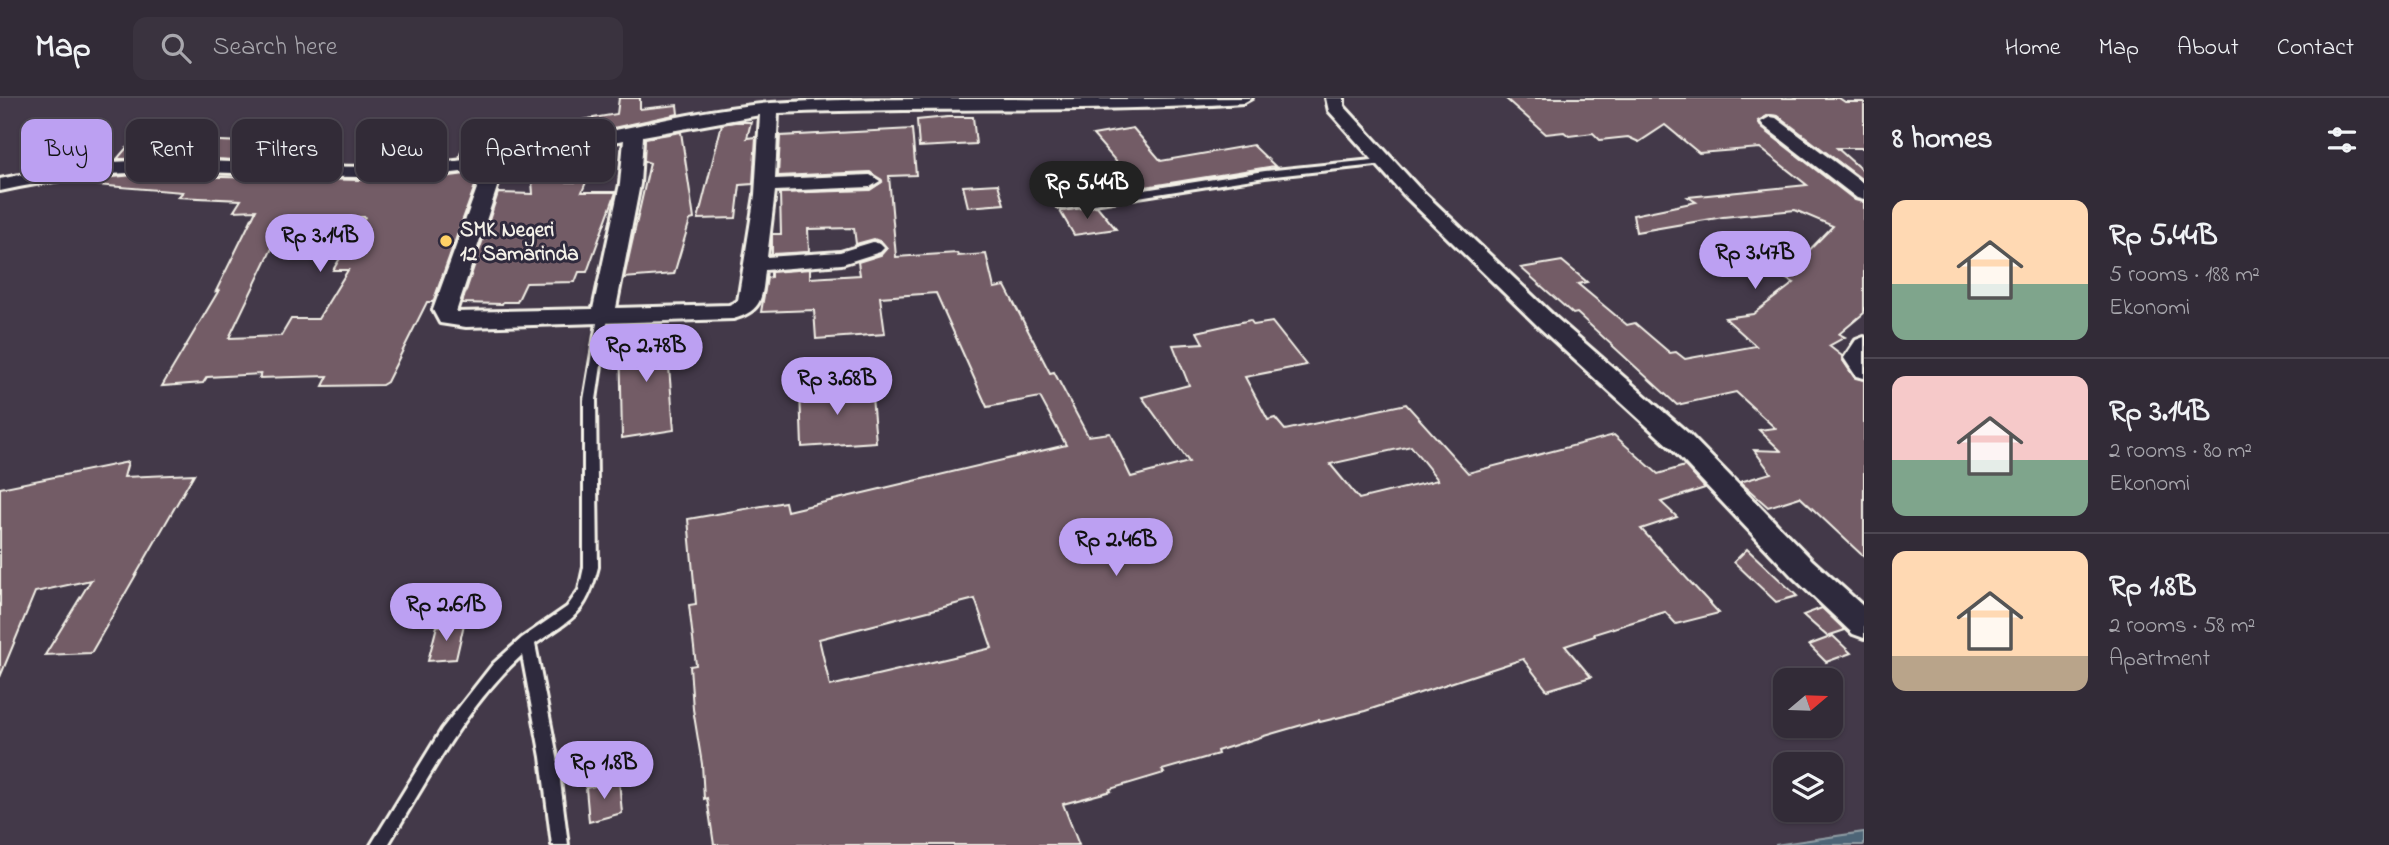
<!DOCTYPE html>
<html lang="en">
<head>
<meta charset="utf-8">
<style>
  :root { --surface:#322b37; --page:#3a333f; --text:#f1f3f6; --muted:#a8a7ad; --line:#4d4752; --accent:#bca0f2 }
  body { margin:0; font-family:"Indie Flower",sans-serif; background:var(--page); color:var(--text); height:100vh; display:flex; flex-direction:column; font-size:26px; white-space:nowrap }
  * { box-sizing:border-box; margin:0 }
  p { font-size:23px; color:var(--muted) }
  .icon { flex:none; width:38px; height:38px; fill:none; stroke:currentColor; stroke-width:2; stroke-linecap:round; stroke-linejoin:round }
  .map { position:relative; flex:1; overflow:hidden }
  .drawer { display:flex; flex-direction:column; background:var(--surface); width:525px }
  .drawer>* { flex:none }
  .hud { position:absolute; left:21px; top:21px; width:665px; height:63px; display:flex; gap:14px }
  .needle { width:46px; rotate:71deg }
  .tools { position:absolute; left:1773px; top:570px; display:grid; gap:14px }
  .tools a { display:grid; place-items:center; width:70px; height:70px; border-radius:14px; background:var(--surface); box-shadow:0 2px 5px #0004,0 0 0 2px var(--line); font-size:35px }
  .price { position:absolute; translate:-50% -60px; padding:0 16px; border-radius:24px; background:var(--accent); color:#111; font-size:23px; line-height:46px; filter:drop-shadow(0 2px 4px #0008) }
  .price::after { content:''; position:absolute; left:50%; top:42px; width:21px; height:16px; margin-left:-10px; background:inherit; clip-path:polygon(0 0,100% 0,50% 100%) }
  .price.active { background:#222; color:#fff }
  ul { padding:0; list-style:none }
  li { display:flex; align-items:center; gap:21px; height:175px; padding:0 28px }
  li+li { border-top:2px solid var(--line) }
  li span { display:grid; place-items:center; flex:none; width:196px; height:140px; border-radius:14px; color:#555 }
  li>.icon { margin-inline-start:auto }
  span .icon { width:84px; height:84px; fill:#fffc; stroke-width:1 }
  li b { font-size:30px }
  h2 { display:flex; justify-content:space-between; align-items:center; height:84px; padding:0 28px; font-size:30px }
  .tag { padding:0 24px; border-radius:14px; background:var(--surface); box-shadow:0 2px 5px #0004,0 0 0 2px var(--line); font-size:24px; line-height:63px }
  .tag.active { background:var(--accent); color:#111 }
  header { display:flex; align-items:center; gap:42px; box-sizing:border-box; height:98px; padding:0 35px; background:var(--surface); border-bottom:2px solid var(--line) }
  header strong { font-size:33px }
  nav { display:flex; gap:38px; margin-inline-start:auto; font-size:24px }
  .search { width:490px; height:63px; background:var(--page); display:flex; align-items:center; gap:18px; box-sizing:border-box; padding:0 24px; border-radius:14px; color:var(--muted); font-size:26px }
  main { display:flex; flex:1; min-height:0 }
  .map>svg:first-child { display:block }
  .water { fill:#4d6577; stroke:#909da4; stroke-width:2 }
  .building { fill:#735b66; stroke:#f4f1e8; stroke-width:2; fill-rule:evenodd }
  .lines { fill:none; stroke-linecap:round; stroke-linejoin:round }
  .lane-casing { stroke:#f4f1e8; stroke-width:6 }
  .street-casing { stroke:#f4f1e8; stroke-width:6 }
  .lane { fill:#2f2a3d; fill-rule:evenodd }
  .street { fill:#2f2a3d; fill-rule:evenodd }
  .poi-dot { fill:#ffd166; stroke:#2f2a3d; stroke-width:2.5 }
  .labels { text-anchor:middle; stroke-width:6; stroke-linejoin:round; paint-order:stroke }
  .far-poi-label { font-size:21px; font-weight:bold; fill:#f4f1e8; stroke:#2f2a3d; text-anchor:start }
</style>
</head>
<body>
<header>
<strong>Map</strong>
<div class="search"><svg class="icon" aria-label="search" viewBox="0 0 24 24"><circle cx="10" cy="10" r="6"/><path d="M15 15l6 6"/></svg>Search here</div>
<nav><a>Home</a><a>Map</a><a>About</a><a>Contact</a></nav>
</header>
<main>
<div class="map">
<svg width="1864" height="747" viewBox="0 0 1864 747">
  <rect width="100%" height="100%" fill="#433949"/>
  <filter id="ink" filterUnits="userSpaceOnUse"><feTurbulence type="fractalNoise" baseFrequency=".0143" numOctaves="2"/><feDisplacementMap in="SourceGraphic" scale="14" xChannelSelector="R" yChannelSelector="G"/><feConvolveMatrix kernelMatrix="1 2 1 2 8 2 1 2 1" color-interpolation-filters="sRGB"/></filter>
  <g filter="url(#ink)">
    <path class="water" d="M1864,734v13h-89z"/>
    <g class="building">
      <path d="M619,0h21v11l37,-4 1,9 -130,28 -2,-16 71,-12z"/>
      <path d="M1505,0h334l6,4h19v46h-27l27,24v9l-86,-65 -9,-1 -11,6 4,7 93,72 9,2v111l-25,21 6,3 -16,9 13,10v3l12,18 10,3v177l-64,-60 -32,10 -28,-25 31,-9 -17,-23 27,1 -22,-21 16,-2 -39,-36 -59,13 -100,-92 -4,1 -52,-46 41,-7 25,21 -9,2 49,41 8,-2 35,30 6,-1 9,7 71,-13 -31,-28 28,-4 41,-31 -11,-6 50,-51 -38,-16 -72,7 -87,15 -3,-17 63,-13 -8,-5 119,-12 -47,-37 -61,5 -34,-28 -26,17 -11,-5 -28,3 -7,-7 -24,3 -5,-4 -18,2z"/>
      <path d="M948,19h25l3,27 -57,3 -2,-27z"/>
      <path d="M735,24h16l-4,16 9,-1 -3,47 -13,1 -4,33 -38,1 24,-95z"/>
      <path d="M531,26l13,1 1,17 -59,6v6l-27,4 9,-28z"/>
      <path d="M1133,30l28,33 92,-16 22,21 -136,22 -46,-53z"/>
      <path d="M912,31l4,46 -27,1 7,81 61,-4 1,3 28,-2 8,34 11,-2 45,87 4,-1 34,64 22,-3 21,44 58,-15 -47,-65 47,-12 -16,-40 30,-2 -6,-11 53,-12 4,5 18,-3 34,43 -61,12 23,43 7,-2 10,12 121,-26 62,69 146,-38 44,39 27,-8 20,22 -44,14 16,15 -36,12 78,84 -43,11 -11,-12 -71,22 1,2 -30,10 26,31 -44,13 -24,-31 -158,52 -45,11 -1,-2 -55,16 -47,15 1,3 -56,16 2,3 -54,16 1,2 -48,13 16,41h-365l-7,-47 -3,1 -2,-35 -9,-55 -3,-43 6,-1 -7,-60 7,-1 -8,-85 97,-17 2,9 279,-66 -26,-48 -53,10 -51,-114 -56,4 5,37 -69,5 -2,-29 -53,2 6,-34 4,-1v-5l39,-3v9l50,-3 -2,-13 23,-7 6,-7 -5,-6 -8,-3 -18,5 -2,-16 -46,1 1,23 -37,2v-20h9l-1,-41 90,-3 12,-8 -12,-10 -92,4 2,-40zM1411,348l27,34 -79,19 -29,-35zM975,501l17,49 -162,38 -11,-47z"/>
      <path d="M681,34l13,87 -4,1 -16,54 -50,4 26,-115 -6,-2 1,-23z"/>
      <path d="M166,41l79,3 3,-3 79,1 -23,23 -115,-5 -72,1 12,-14 32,-1z"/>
      <path d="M480,74l-47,130h-6l-40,80 -5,3 -59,1 5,-10 -69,2 2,-4 -54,3 -4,6 -41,3 57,-96 -3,1 40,-81 -22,1 7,-11 -63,-3 5,-5 -88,-7 7,-7 32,-3 226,5 83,-3zM287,119h78l-32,53h15l-30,49h-27l-10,17 -52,2z"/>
      <path d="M532,83l54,1 -4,10h34l-29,80h-8l-4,10 -49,1 -9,19h-14l-1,2 -40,-1 36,-110 35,1z"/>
      <path d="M1077,84l11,14 -32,8 -9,-15z"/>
      <path d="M998,86l6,20 -36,3 -5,-21z"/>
      <path d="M1097,108l19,23 -42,6 -14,-24z"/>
      <path d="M666,231l8,101 -52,8 -2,-102z"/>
      <path d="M871,288l5,56 -74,5 -2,-56z"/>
      <path d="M128,364l-4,15 70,-3 -103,179 -46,2 46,-75 -56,12 -35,85v-189z"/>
      <path d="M1747,451l50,47 -21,6 -42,-40z"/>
      <path d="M1822,510l23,22 -18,6 -24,-21z"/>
      <path d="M464,526l-8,35 -28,2 9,-35z"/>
      <path d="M1833,538l18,17 -25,9 -17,-17z"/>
      <path d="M619,682l3,33 -33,9 -3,-34z"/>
    </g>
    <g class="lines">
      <defs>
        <g id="lane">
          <path d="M1382,61l4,3 -1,2 -120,13 -203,32 -5,-3 5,-3 203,-32z"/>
          <path d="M603,216l5,3 -12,83 2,167c-12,48 -25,51 -63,77l22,113 11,88h-16l-11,-88 -19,-102c-57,52 -94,124 -134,190h-17l71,-116 51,-65 29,-26 45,-31 12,-17 5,-23v-167l14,-83z"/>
        </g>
        <g id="street">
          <path d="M1252,0l-9,5c-155,11 -310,3 -465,10l-3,66 95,-4 10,6 -10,6 -95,4 -8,66 73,-5 33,-10 7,2 4,4 -4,4 -38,12 -77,6c-3,27 -2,41 -32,49l-267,8 -26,-4 -7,-13 51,-141c-111,17 -220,1 -331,3 -52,1 -102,8 -153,19v-12c52,-11 103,-18 157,-19 86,0 173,11 259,5 120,-8 235,-51 355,-62 77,-5 156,-4 234,-4 82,1 165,-1 247,-1zM760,17l-5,80 -17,106 -9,4 -113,3 24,-124 3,-48zM624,42l-4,44 -27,125 -137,3 48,-146z"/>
          <path d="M1326,0h18v8l74,81 137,130 134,117 123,126 52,47v31l-11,-4 -61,-58 -121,-128 -132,-121 -135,-132 -75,-84z"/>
          <path d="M1770,19l6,1 88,66v16l-7,-2 -93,-72 -3,-4z"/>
          <path d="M1864,239v41l-8,-2 -12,-18 12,-18z"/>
        </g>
      </defs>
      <use href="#lane" class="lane-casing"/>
      <use href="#street" class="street-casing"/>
      <use href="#lane" class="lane"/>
      <use href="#street" class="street"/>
    </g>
  </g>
  <circle class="poi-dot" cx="446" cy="143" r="7"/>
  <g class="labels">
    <g class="far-poi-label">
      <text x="460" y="138">SMK Negeri<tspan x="460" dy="24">12 Samarinda</tspan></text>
    </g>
  </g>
</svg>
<div class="tools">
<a><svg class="needle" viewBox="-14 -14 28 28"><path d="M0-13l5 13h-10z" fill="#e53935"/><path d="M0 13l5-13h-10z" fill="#a8a7ad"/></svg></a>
<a><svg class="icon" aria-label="layers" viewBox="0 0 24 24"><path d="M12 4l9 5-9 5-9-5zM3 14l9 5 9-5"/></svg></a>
</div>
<b class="price active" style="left:1087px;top:123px">Rp 5.44B</b>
<b class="price" style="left:320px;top:176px">Rp 3.14B</b>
<b class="price" style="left:1755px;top:193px">Rp 3.47B</b>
<b class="price" style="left:646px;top:286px">Rp 2.78B</b>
<b class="price" style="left:837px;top:319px">Rp 3.68B</b>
<b class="price" style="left:1116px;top:480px">Rp 2.46B</b>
<b class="price" style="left:446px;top:545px">Rp 2.61B</b>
<b class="price" style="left:604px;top:703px">Rp 1.8B</b>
<div class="hud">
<a class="tag active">Buy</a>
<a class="tag">Rent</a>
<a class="tag">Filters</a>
<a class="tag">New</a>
<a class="tag">Apartment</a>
</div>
</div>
<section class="drawer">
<h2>8 homes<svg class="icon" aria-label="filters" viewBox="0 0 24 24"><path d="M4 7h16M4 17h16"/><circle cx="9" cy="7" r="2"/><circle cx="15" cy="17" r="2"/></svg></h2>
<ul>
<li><span style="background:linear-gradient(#ffd9b3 60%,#7fa58c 0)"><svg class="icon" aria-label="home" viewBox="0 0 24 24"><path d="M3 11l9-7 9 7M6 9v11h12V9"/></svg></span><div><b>Rp 5.44B</b><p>5 rooms · 188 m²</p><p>Ekonomi</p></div></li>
<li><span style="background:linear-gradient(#f6c9c9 60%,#7fa58c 0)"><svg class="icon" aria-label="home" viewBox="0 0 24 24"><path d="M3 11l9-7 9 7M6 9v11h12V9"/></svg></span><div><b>Rp 3.14B</b><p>2 rooms · 80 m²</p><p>Ekonomi</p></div></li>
<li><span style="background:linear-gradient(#ffd9b3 75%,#b9a48a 0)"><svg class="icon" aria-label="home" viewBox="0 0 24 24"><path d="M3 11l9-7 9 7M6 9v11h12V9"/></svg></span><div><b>Rp 1.8B</b><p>2 rooms · 58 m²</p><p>Apartment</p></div></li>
</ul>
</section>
</main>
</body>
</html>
